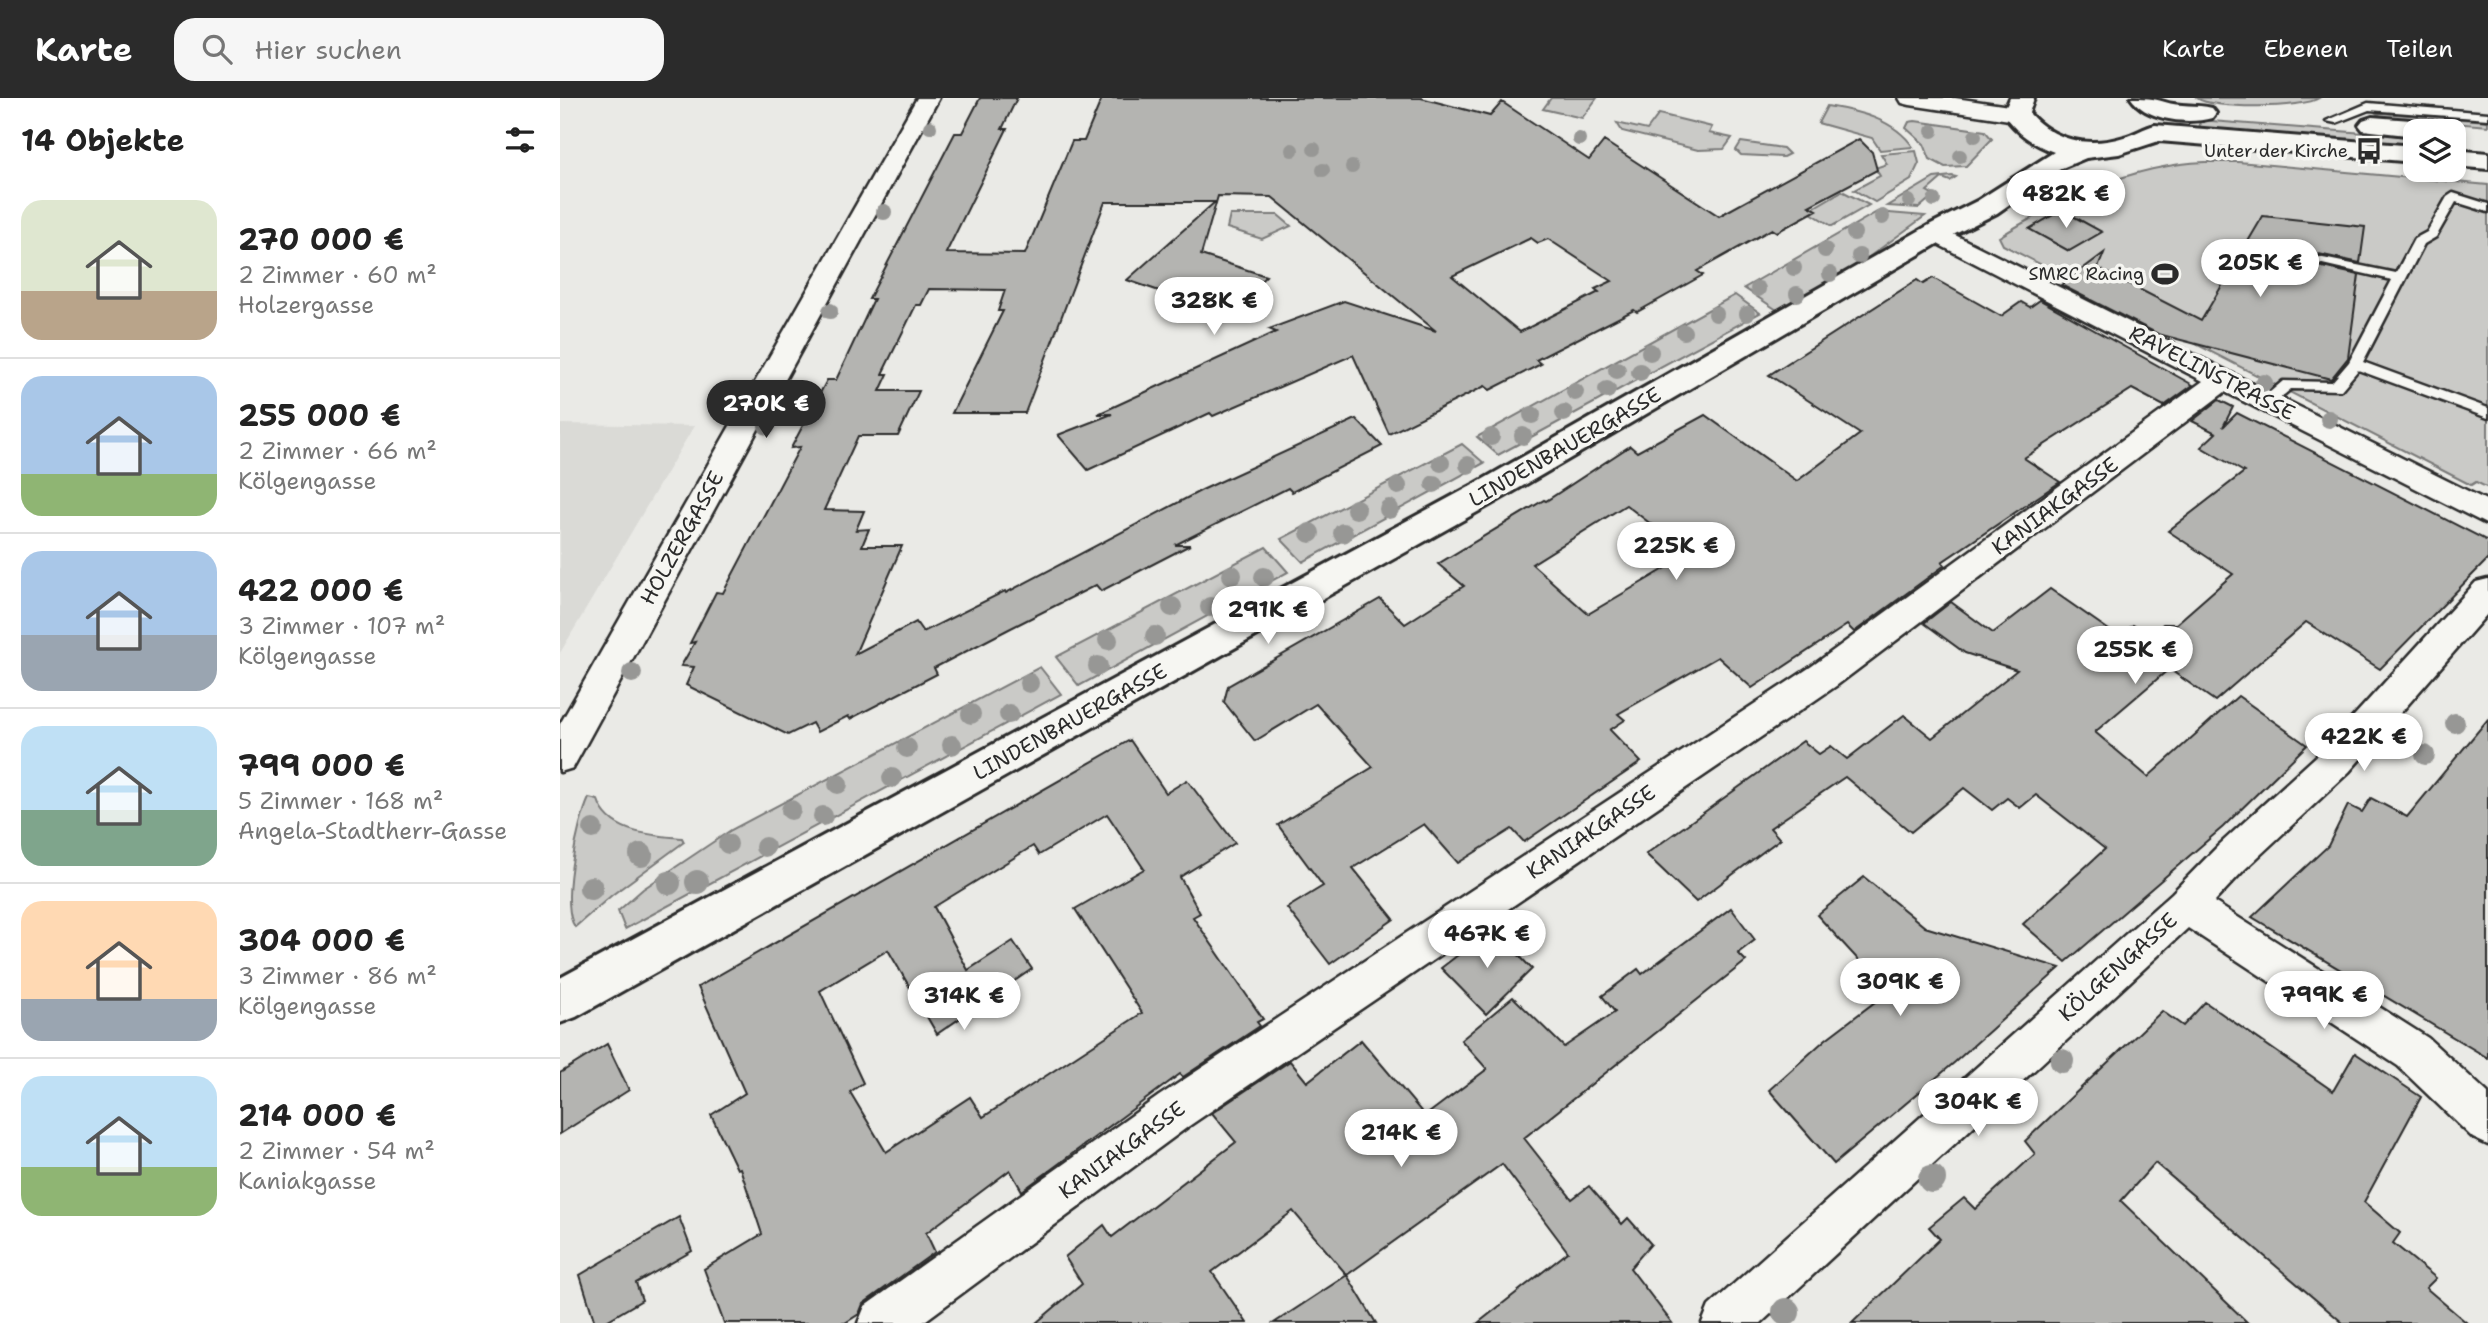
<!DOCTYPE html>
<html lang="de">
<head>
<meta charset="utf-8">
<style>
  :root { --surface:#fff; --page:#f6f6f6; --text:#222; --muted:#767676; --line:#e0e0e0; --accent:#2b2b2b }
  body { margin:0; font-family:"Shantell Sans",sans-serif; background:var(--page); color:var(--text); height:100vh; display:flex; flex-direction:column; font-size:26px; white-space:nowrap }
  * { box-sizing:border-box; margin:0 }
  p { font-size:23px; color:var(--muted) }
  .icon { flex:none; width:38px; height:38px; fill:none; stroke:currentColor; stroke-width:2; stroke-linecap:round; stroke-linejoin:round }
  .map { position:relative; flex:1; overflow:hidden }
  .sheet { display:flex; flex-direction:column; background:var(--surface); width:560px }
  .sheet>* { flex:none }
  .controls { position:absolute; left:1843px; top:21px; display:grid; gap:14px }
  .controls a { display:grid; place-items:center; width:63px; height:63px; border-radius:14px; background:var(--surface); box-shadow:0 4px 10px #0003; font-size:35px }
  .price { position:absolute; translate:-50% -60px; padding:0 16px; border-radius:24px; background:#fff; color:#222; font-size:23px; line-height:46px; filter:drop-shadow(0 2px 4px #0008) }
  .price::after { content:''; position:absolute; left:50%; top:42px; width:21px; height:16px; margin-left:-10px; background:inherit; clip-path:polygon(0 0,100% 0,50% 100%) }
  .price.on { background:var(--accent); color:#fff }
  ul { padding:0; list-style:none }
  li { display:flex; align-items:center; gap:21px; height:175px; padding:0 21px }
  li+li { border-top:2px solid var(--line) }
  li span { display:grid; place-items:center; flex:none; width:196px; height:140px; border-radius:21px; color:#555 }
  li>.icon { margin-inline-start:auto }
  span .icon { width:84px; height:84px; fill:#fffc; stroke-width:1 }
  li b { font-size:30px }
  h2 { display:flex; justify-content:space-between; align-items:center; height:84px; padding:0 21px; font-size:30px }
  header { display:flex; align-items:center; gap:42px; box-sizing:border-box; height:98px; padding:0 35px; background:var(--accent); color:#fff }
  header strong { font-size:33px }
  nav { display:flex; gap:38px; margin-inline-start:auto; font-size:24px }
  .search { width:490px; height:63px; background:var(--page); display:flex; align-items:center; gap:18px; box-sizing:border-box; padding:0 24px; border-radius:21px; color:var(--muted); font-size:26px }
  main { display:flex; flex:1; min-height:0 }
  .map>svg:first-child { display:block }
  .built { fill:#dadad6 }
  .green { fill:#cacac7; stroke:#7a7a79; stroke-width:2 }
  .building { fill:#b4b4b1; stroke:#2b2b2b; stroke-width:2; fill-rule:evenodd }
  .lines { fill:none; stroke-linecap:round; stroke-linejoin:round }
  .service-casing { stroke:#2b2b2b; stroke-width:5 }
  .minor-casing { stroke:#2b2b2b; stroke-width:5 }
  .secondary-casing { stroke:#2b2b2b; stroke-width:6 }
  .service { fill:#f6f6f2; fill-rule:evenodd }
  .minor { fill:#f6f6f2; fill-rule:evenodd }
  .secondary { fill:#f6f6f2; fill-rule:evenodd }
  .tree { fill:#979795 }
  .labels { text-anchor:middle; stroke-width:7; stroke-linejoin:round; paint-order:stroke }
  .far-poi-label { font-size:18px; fill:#2b2b2b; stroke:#f6f6f2; text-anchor:end }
  .street-label { font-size:21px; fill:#2b2b2b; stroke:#f6f6f2 }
</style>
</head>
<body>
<header>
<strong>Karte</strong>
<div class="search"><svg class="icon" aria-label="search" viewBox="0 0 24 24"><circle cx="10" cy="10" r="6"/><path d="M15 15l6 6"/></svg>Hier suchen</div>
<nav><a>Karte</a><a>Ebenen</a><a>Teilen</a></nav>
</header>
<main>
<section class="sheet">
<h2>14 Objekte<svg class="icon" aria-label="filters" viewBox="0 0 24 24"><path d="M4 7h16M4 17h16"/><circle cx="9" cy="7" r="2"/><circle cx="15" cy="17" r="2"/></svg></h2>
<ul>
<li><span style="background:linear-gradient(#dfe7d0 65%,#b9a48a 0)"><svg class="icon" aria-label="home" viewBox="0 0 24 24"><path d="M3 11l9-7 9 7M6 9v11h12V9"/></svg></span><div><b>270 000 €</b><p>2 Zimmer · 60 m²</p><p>Holzergasse</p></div></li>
<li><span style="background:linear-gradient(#a9c7e8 70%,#8fb573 0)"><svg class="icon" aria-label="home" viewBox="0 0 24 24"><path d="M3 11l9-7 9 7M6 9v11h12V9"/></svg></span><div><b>255 000 €</b><p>2 Zimmer · 66 m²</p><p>Kölgengasse</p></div></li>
<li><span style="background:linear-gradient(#a9c7e8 60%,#9aa5b1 0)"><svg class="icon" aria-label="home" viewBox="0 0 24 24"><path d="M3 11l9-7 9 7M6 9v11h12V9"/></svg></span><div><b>422 000 €</b><p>3 Zimmer · 107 m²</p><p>Kölgengasse</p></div></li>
<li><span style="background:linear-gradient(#bfe0f5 60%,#7fa58c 0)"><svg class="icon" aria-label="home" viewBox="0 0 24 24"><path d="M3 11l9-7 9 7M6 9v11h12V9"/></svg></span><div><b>799 000 €</b><p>5 Zimmer · 168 m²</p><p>Angela-Stadtherr-Gasse</p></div></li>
<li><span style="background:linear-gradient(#ffd9b3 70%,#9aa5b1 0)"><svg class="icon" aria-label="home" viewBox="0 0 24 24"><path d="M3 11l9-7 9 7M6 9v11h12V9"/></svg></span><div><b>304 000 €</b><p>3 Zimmer · 86 m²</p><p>Kölgengasse</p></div></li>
<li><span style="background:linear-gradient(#bfe0f5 65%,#8fb573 0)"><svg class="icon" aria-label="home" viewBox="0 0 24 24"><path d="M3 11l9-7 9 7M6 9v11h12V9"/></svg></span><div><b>214 000 €</b><p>2 Zimmer · 54 m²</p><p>Kaniakgasse</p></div></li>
</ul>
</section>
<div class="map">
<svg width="1928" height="1225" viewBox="0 0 1928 1225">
  <rect width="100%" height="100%" fill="#eaeae6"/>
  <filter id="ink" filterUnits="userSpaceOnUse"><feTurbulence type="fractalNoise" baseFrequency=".0143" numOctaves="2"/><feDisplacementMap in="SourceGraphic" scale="14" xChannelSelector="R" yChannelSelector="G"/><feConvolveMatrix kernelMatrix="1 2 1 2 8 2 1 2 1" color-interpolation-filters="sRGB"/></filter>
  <g filter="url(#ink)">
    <path class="built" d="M0,326l134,2 -134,227z"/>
    <g class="green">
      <path d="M991,0h46l-15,20 -39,-9z"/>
      <path d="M1637,0h122c-14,10 -107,12 -122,0z"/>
      <path d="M1267,8c31,5 67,13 86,41l-33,3 -8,-12 -54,-15z"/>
      <path d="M1823,15l105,8v5l-106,-9 -5,-3z"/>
      <path d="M1099,16l53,13 -3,6 23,5 -8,11 -26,1 -76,-19 -5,-8 30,7z"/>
      <path d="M1639,22l216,17v9l-215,-18z"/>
      <path d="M1355,23l70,10 7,8 -26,27 -21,1 -15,-8 -6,-15 -18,-16 3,-6z"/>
      <path d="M1181,44l42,6 6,6 -6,3 -42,-2 -5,-5z"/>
      <path d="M1356,53l3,12 -8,17 -36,22 -21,-12 26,-14 -5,-8 12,-4 -6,-10z"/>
      <path d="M1645,64h33l250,23v303l-12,-6 -5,3 -468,-240 -4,-8c63,-38 131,-72 206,-75z"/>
      <path d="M1392,78l4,1 -6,4 -8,-3 -15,13 7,4 -15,13 -32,-2 47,-28z"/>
      <path d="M1282,93l27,14 -37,21 -21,-13 5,-3 -3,-2z"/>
      <path d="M1317,114l48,4 -63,46 -77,48h-8l-33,-22z"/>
      <path d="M670,117h48l13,11 -29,13 -35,-11z"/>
      <path d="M1175,197l25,18 -262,142 -21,-18z"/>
      <path d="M902,346l22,19 -181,99 -22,-23z"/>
      <path d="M706,449l22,25 -209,114 -23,-29z"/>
      <path d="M480,569l21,27 -436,235 -7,-18 25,-22 88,-59z"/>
      <path d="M29,700l9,2c11,34 54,35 84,38l2,4 -72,53 -37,32c-15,-21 2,-103 14,-129z"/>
    </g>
    <g class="building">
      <path d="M420,0h37l-15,31h5l-61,124 79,1 47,-113h12l18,-43h319l69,18 12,-14 87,58 15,-19 115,75 140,-77 13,13 5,18 -68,36 8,4 -40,22 -5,-3 -75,42 6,4 -66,37 -3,-2 -98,50 5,4 -51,26 -5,-4 -96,48 -36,-79 -140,61 -3,-3 -122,57 -30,-35 54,-21h-14l178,-82 -7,-3 75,-28 92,30 -164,-134 -54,-1 -17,59 65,21 -39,38 -100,-34 88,-78h-110l-80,211h-73l51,-102h-5l7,-21 -76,-1 -8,16h-5l-34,69h6l-8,17h39l-21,45h-40l-34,74 40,1 -8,19 13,-1 -7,17h40l-47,108 61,-32 7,10 82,-41 1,2 196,-103 154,-71 26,27 -90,46 -4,-4 -113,57h15l-89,46 -5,-6 -87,44 -75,39 3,6 -87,45 -2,-3 -31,16 -5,-9 -24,12 -102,-50 8,-18 -13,-1 14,-24 -5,1 26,-51 7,1 77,-146 -9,1 36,-68h9l38,-81h-5l86,-166h7zM971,140l7,5 10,-4 64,42 -17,8 4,3 -79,40 -68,-56z"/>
      <path d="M1502,112l40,22 -33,19 -40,-22z"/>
      <path d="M1703,118l102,11 -5,36 -41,-9 -4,3 2,9 42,9 -11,83 -17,21 -173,-45 -97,-49 43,-32 -6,15 103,53z"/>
      <path d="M1373,180l68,38 20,-14 9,5 10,-7 153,85 -29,21 -32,-17 -108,69 36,24 -118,80 3,3 -91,67 -7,-7 -95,63 -34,-31 -100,57 7,6 -15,10 31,32 -117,80 -12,-13 -54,34 -34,-39 -71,44 41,51 -64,45 -43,-56 36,-22 -45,-61 95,-58 -57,-63 -61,37 -31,-39 4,-16 152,-87 25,25 59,-38 -26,-22 106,-64 2,1 84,-55 7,6 68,-37 92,66 63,-47 -91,-59 148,-95 6,4zM1066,407l64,49 -102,60 -56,-50z"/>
      <path d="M1659,302l14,7 -10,20 14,-14 251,128v18l-108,110 -74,-47 -91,79 -46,-32 -74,63 53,45 90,-81 69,49 -84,82 -157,135 -43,-38 82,-75 -69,-54 -16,13 -13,-10 -15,12 -28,-22 -53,44 -66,-55 -75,51 10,11 -84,63 -50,-48 157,-113 16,13 12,-8 16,13 57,-44 28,23 85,-68 -52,-17 -41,-30 27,-21 42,31 57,-44 69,48 14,-12 17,12 13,-13h13l57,-50 -65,-43 76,-59 -43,-25 15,-14 -24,-12z"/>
      <path d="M1928,621v339l-236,-141 76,-71 20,-41 14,7 9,-14 36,19z"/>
      <path d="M570,642l36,53 21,-13 48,63 -55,34 20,36 -7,4 70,102 -6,3 3,4 -77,51 -3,-3 -158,117 -12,-21 -84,63 9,19 -72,52 -4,10 -14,9h-121l-20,-54 58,-35 -22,-66 -3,1 -26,-54 34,-22 -47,-106zM547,716l37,55 -69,40 67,104 -159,104 -13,-20 -84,55 -36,-60 13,-9 -43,-92 68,-41 49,84 95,-65 -19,-28 -45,29 -34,-63 99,-61 6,9z"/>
      <path d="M1304,779l61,50 135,41 -105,94 -121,102 -65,-74 57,-51 62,-47 -71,-77z"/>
      <path d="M1171,810l24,32 -17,13 8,8 -222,177 48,61 17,-13 33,38 6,-6 23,26 -21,24 42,55h-194l90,-71 -66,-88 -155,111 29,48h-102l73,-48 -54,-64 -81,61 35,51h-211l46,-39 -17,-27 39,-32 8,12 124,-95 -24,-29 78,-52 17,21 54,-42 64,76 62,-47 -26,-29 52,-43 51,50 51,-35 -13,-16 36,-27 4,5z"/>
      <path d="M933,830l39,41 -46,45 -45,-46z"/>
      <path d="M1645,904l128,89 22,-38 66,44 -57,105 36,31 -7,10 43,35 -10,10 41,35h-124l-188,-160 -34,38 127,122h-396l88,-84 -11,-12 35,-29 11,11 60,-55 -10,-13 137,-130 21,15z"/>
      <path d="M47,946l22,46 -69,44v-61z"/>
      <path d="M119,1119l13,34 -56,32 6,17 -39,23h-8l-15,-48z"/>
    </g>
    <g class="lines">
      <defs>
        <g id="service">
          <path d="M1808,5l120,10v6l-119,-9 -33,13 -10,-2z"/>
          <path d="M1893,95l35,11v8l-32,-10 -20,35 -12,7 -61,118 125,46v10l-130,-48 -17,20 -50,-1 -18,15h-10l-2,-3 2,-3 20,-17 49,1 17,-20 43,-82 -74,-17v-6l78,16 18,-34 13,-7 20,-35z"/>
        </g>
        <g id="minor">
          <path d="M357,0h22l-366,670 -13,4v-48z"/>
          <path d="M1339,0h56l61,9 8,2 3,5 -3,5 -8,2 -106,-16 -8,-2z"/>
          <path d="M1375,127l553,276v24l-263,-133 -389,294 -647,440 -267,197h-64l7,-17 294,-210 653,-430 391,-285 -277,-143 -4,-5 4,-5z"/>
          <path d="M1928,481v34l-139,159 -104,97 -31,33 214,136 60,55v52l-15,-7 -75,-72 -210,-138 -427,395h-59l7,-17 463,-413 47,-48 104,-95 153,-168z"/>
        </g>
        <g id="secondary">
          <path d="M1450,0h24l-5,15c25,28 59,35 95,24 11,-3 20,-9 31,-12l260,21v16l-256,-21 -40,13 -33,4 -24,10 -65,45 -46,23 -454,265 -921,516 -16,6v-45l913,-493 458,-261 46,-23 77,-49c-22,-8 -37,-19 -51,-38z"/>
          <path d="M1571,0c13,0 22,0 34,4 14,5 32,2 47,6l4,5 -4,5c-25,7 -66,2 -81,-20z"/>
          <path d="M1812,19l78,6 9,3 4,5 -4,5 -5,2v-7h-39v5l-52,-6 -4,-5 4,-5z"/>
          <path d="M1894,52l34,3v16l-34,-3z"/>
        </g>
      </defs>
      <use href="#service" class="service-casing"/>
      <use href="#minor" class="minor-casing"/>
      <use href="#secondary" class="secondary-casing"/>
      <use href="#service" class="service"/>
      <use href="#minor" class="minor"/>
      <use href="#secondary" class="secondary"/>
    </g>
    <g class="tree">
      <circle cx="370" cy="29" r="7"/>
      <circle cx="1372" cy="33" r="7"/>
      <circle cx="1415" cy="38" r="7"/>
      <circle cx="1019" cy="41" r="7"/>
      <circle cx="754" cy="51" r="7"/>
      <circle cx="732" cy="52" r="7"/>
      <circle cx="1400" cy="58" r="7"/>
      <circle cx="792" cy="69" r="7"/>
      <circle cx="763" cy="72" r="7"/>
      <circle cx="1374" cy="102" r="7"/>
      <circle cx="1349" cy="103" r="7"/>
      <circle cx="324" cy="114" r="8"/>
      <circle cx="1322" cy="119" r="8"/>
      <circle cx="1294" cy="135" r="8"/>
      <circle cx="1265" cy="152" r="8"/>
      <circle cx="1299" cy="158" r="8"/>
      <circle cx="1234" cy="170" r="8"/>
      <circle cx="1270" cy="176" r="8"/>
      <circle cx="1198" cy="191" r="8"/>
      <circle cx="1237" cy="196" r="8"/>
      <circle cx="270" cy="213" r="8"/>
      <circle cx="1156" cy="216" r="8"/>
      <circle cx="1187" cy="216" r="8"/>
      <circle cx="1124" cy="234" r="8"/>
      <circle cx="1090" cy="254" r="9"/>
      <circle cx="1057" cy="272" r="9"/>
      <circle cx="1080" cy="274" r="9"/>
      <circle cx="1704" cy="285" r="9"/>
      <circle cx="1047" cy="292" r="9"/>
      <circle cx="1015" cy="294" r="9"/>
      <circle cx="1004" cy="315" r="9"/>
      <circle cx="972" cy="317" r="9"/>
      <circle cx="1769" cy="321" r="9"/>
      <circle cx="207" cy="328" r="9"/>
      <circle cx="963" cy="338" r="9"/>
      <circle cx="931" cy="339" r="9"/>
      <circle cx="881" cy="365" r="9"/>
      <circle cx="908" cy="367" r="9"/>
      <circle cx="874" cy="386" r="9"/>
      <circle cx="838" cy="388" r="9"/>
      <circle cx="796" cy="411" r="10"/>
      <circle cx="829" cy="411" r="10"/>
      <circle cx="750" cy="435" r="10"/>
      <circle cx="783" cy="435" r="10"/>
      <circle cx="672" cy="477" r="10"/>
      <circle cx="704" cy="479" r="10"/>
      <circle cx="612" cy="509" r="10"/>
      <circle cx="650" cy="509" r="10"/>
      <circle cx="595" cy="538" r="10"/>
      <circle cx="548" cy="542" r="10"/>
      <circle cx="538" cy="568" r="10"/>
      <circle cx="72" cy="575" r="10"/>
      <circle cx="469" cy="585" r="10"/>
      <circle cx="411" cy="616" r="10"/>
      <circle cx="449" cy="616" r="10"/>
      <circle cx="1895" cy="625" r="10"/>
      <circle cx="392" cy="647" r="10"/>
      <circle cx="347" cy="650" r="10"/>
      <circle cx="1865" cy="657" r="10"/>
      <circle cx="332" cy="680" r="10"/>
      <circle cx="278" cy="686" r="10"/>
      <circle cx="231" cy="712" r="10"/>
      <circle cx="263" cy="718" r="10"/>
      <circle cx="33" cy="731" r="10"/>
      <circle cx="168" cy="746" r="10"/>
      <circle cx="205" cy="749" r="10"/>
      <circle cx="81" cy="757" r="12"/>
      <circle cx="137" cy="784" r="12"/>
      <circle cx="109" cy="785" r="12"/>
      <circle cx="31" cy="790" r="12"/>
      <circle cx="1502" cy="963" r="12"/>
      <circle cx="1372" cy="1081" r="14"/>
      <circle cx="1226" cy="1214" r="14"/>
    </g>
  </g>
  <defs>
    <symbol id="bus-bare" viewBox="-9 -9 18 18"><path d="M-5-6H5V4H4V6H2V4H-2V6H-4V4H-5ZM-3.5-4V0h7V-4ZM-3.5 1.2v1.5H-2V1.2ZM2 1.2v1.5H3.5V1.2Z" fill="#2b2b2b" stroke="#f6f6f2" stroke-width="2.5" paint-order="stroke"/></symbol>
    <symbol id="stadium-bare" viewBox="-9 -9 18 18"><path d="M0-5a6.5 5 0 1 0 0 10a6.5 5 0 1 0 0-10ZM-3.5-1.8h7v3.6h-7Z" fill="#2b2b2b" stroke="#f6f6f2" stroke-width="2.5" paint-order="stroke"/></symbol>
  </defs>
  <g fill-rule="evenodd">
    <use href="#bus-bare" x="1790" y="34" width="38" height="38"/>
    <use href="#stadium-bare" x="1586" y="157" width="38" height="38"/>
  </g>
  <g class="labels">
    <g class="far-poi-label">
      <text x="1788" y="59">Unter der Kirche</text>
      <text x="1584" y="182">SMRC Racing</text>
    </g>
    <g class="street-label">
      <text transform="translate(1652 275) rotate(27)" y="7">RAVELINSTRASSE</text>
      <text transform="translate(1005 349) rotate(-30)" y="7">LINDENBAUERGASSE</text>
      <text transform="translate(1495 408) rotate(-36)" y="7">KANIAKGASSE</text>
      <text transform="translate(122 440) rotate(-61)" y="7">HOLZERGASSE</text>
      <text transform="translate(510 624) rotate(-29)" y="7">LINDENBAUERGASSE</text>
      <text transform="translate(1031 734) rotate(-34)" y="7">KANIAKGASSE</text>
      <text transform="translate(1558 869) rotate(-42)" y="7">KÖLGENGASSE</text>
      <text transform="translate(562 1052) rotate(-36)" y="7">KANIAKGASSE</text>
    </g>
  </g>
</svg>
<div class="controls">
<a><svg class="icon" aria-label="layers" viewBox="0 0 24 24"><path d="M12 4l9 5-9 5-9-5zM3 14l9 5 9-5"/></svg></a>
</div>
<b class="price" style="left:1506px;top:132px">482K €</b>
<b class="price" style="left:1700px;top:201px">205K €</b>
<b class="price" style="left:654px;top:239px">328K €</b>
<b class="price on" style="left:206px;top:342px">270K €</b>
<b class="price" style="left:1116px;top:484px">225K €</b>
<b class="price" style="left:708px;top:548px">291K €</b>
<b class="price" style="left:1575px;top:588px">255K €</b>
<b class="price" style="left:1804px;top:675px">422K €</b>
<b class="price" style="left:927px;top:872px">467K €</b>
<b class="price" style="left:1340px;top:920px">309K €</b>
<b class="price" style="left:1764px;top:933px">799K €</b>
<b class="price" style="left:404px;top:934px">314K €</b>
<b class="price" style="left:1418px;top:1040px">304K €</b>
<b class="price" style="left:841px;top:1071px">214K €</b>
</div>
</main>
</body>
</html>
